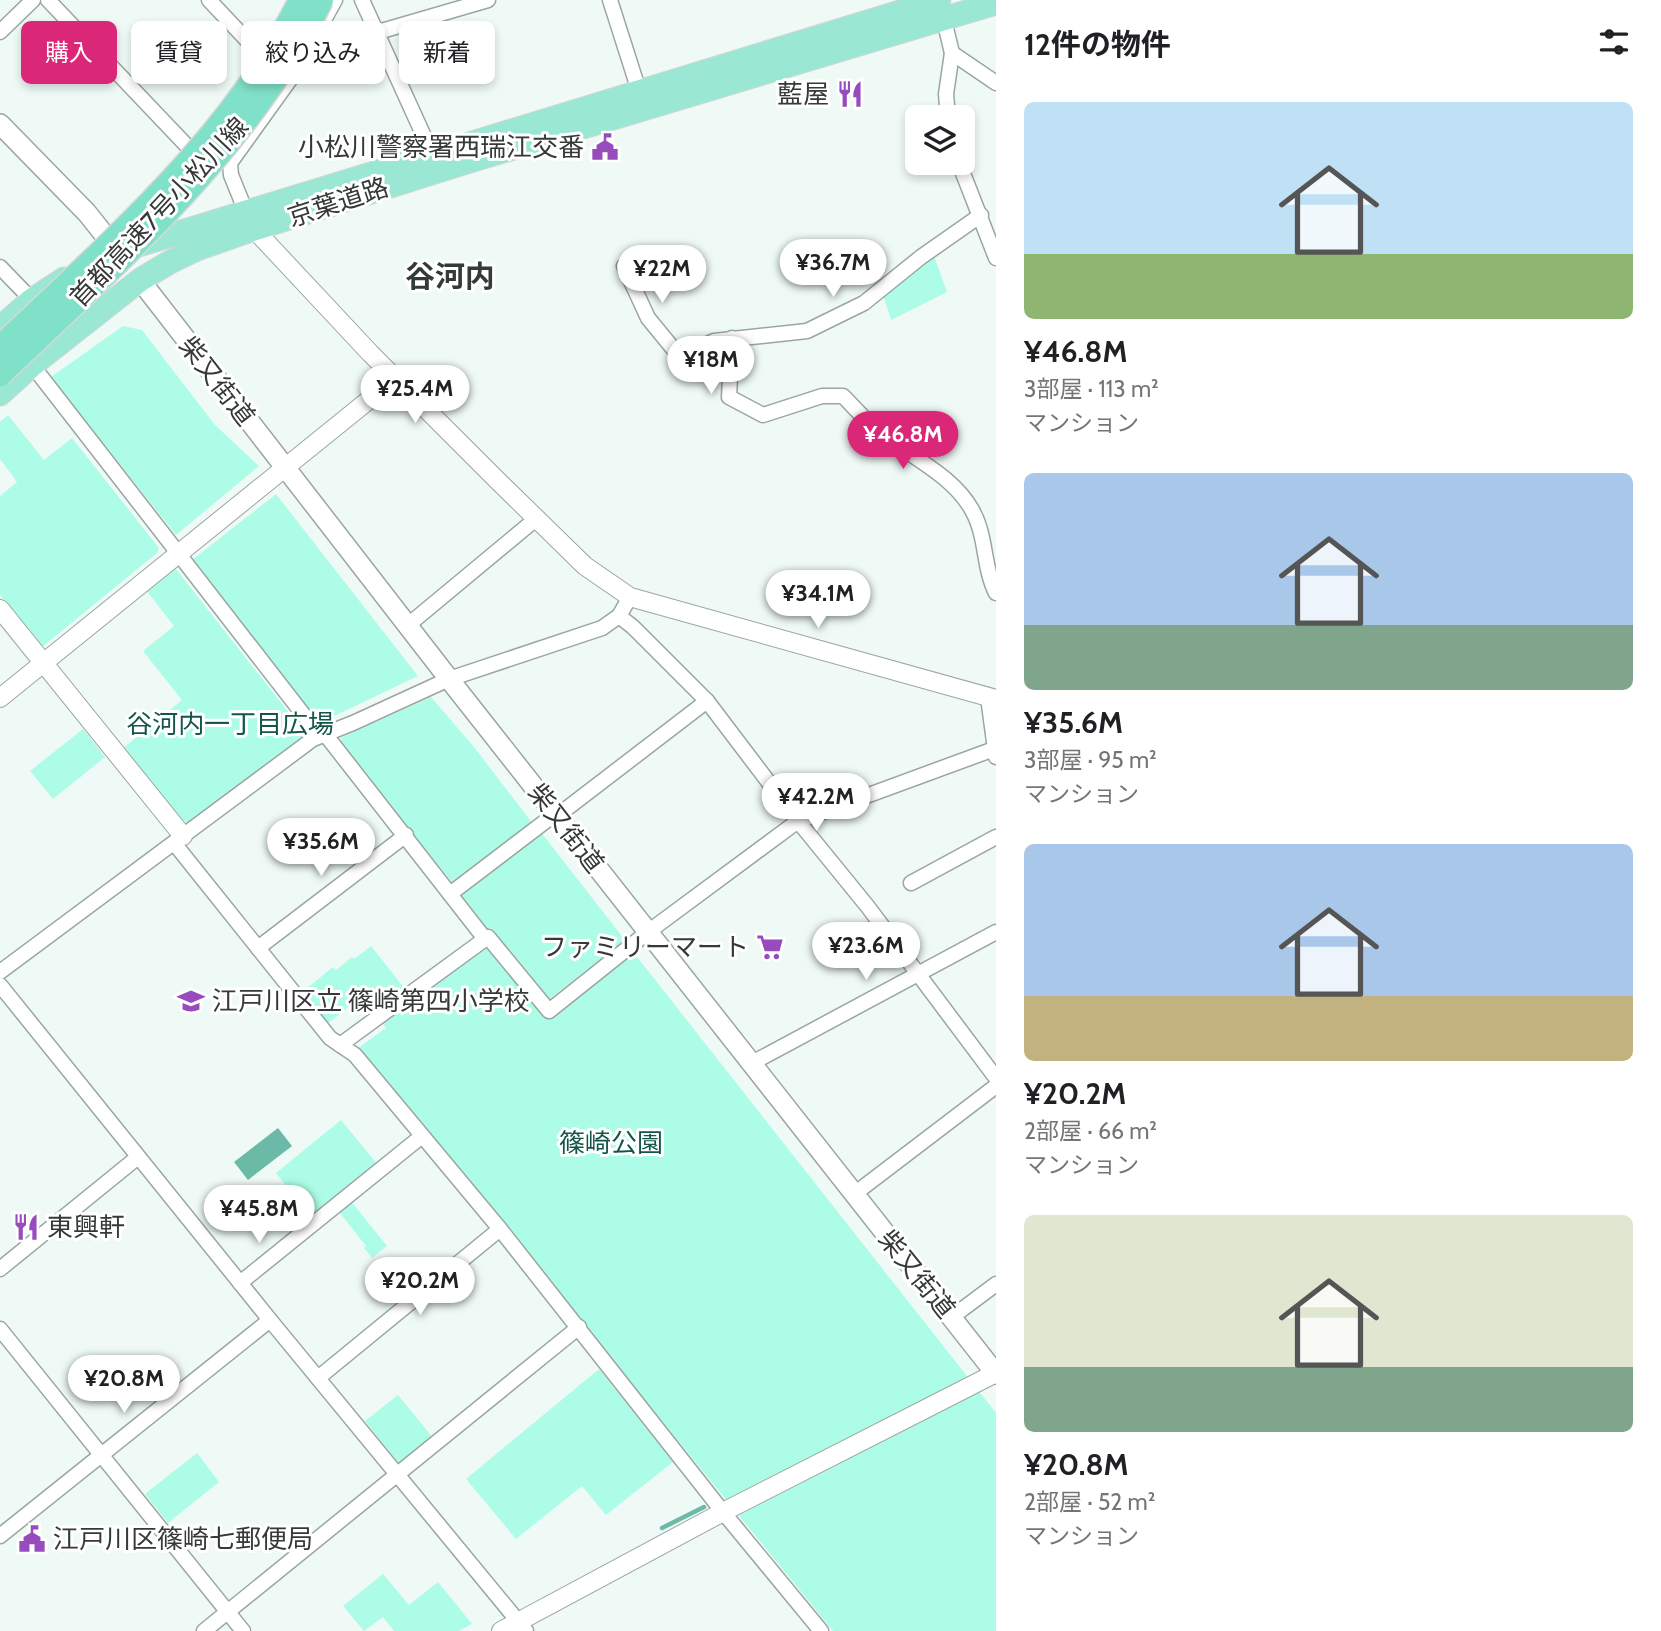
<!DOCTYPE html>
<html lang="ja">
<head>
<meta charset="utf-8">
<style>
  :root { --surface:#fff; --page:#f2f2f2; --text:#202124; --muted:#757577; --accent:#db2777 }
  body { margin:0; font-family:Cabin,"Noto Sans JP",sans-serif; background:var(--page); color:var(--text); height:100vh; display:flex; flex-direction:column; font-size:26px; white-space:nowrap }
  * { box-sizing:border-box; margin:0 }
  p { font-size:23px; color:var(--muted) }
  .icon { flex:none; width:38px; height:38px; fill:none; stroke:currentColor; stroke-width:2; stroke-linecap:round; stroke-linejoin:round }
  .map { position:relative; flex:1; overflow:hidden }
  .side { display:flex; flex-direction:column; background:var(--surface); width:665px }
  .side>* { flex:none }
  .hud { position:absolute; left:21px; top:21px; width:665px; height:63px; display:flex; gap:14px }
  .tools { position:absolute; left:905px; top:105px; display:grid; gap:14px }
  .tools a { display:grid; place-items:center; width:70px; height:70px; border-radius:10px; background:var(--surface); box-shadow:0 4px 10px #0003; font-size:35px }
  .price { position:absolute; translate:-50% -60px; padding:0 16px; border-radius:24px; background:#fff; color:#222; font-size:23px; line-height:46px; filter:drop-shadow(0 2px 4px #0008) }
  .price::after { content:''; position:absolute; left:50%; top:42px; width:21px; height:16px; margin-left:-10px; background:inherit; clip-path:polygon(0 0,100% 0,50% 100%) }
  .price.active { background:var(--accent); color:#fff }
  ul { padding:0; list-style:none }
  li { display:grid; align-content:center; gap:14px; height:371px; padding:0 28px }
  li span { display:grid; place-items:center; height:217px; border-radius:10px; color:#555 }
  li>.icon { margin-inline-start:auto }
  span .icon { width:126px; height:126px; fill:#fffc; stroke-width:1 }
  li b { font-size:30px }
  h2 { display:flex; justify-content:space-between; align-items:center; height:84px; padding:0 28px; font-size:30px }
  .chip { padding:0 24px; border-radius:10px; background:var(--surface); box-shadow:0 4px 10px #0003; font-size:24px; line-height:63px }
  .chip.active { background:var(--accent); color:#fff }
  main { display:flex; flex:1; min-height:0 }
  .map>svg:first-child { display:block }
  .green { fill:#adfce8 }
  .water { fill:#6abaa7 }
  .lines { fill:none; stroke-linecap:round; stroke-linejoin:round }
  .stream { stroke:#6abaa7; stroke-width:4.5 }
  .minor-casing { stroke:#9ba5a2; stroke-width:17 }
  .tertiary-casing { stroke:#9ba5a2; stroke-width:20 }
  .secondary-casing { stroke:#9ba5a2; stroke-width:22 }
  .trunk-casing { stroke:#d7d7d7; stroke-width:25 }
  .minor { stroke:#fff; stroke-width:14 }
  .tertiary { stroke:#fff; stroke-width:18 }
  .secondary { stroke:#fff; stroke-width:19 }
  .trunk { stroke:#9ae7d4; stroke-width:23 }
  .motorway-bridge-casing { stroke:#d7d7d7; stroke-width:27; stroke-linecap:butt }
  .motorway-bridge { stroke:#80e1c9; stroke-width:24 }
  .labels { text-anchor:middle; stroke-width:6; stroke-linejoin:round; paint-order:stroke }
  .poi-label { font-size:26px; fill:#353938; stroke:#fff; text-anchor:end }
  .street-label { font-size:26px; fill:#353938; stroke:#fff }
  .park-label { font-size:26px; fill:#135649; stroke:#fff }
  .quarter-label { font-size:30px; font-weight:bold; fill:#333b39; stroke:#fff }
</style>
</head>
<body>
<main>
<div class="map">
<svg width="996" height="1631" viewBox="0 0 996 1631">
  <rect width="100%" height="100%" fill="#effaf7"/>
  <g class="green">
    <path d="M934,256l13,36 -56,28 -8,-25z"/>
    <path d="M123,326l19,4 73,95 44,41 -83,69 -125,-158z"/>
    <path d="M8,415l36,45 28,-22 87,110 -2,5 -115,94 -42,-52v-99l17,-14 -17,-23v-37z"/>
    <path d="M276,494l142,182 -82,39 -15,9 -129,-164z"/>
    <path d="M172,569h4l128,163 -2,5 -115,85 -5,-2 -60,-71 60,-49 -39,-49 31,-25 -28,-36z"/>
    <path d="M431,697l43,50 59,77 -76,58h-5l-110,-136 -1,-8z"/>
    <path d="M83,729l22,28 -52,42 -23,-28z"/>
    <path d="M540,831l85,109 -77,60 -58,-72 -5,3 -27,-35z"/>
    <path d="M486,944l64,75 84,-66 362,460v218h-163l-475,-583 28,-20 -5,-7z"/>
    <path d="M371,946l34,43 -34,25 -13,-15 -32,26 -25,-32 32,-26 3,3 16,-13 2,2z"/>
    <path d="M341,1120l37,45 -65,54 -37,-46z"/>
    <path d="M350,1200l37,46 -15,12 -8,-10 2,-2 -26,-33 1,-5z"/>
    <path d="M599,1369l74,93 -67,53 -24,-29 -66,53 -50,-60z"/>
    <path d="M398,1395l36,44 -33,27 -36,-45z"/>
    <path d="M197,1453l22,29 -51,41 -23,-29z"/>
    <path d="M383,1574l26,31 29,-23 34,42 -13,7h-65l-11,-14 -19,14 -21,-25z"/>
  </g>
  <path class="water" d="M278,1128l14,18 -44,34 -14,-18z"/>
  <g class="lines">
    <path class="stream" d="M662,1528l42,-21"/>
    <defs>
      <g id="minor">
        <path d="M48,0l139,146"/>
        <path d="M209,0l49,52"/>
        <path d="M362,0l70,154"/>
        <path d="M610,0l29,91"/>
        <path d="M944,20l8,33 44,30"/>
        <path d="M0,32l33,-32"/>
        <path d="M378,32l110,-32"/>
        <path d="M948,117l-2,-23 6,-41"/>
        <path d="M959,163l37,95"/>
        <path d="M246,212l-15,-37 -1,-12 64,-89 41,-74"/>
        <path d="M624,266l24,52 32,39 34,-16 93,-10 57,-28 57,-46 60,-42"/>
        <path d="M0,267l32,33"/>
        <path d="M732,338l-3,59 34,18 59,-19h21c11,11 22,24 34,34 31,26 75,44 95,80 15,26 11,58 24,83"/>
        <path d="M32,365l288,371"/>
        <path d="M619,616l14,11 74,74 91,120 70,86 128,171"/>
        <path d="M407,626l130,-108"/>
        <path d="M988,697l8,60"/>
        <path d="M325,734l160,205 3,-2 61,74 99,-79 150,-111 196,-72"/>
        <path d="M557,816l150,-115"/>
        <path d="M174,843l156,195 25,17 145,174 223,283 98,119"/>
        <path d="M911,883l85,-46"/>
        <path d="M450,894l105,-80"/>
        <path d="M258,948l148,-113"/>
        <path d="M0,972l313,-233 40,-16 96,-44 153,-51 17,-12 11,-19"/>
        <path d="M0,985l270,335 256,311"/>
        <path d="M340,1045l145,-106"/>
        <path d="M752,1063l244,-131"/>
        <path d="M853,1195l143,-109"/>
        <path d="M0,1269l138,-112"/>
        <path d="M240,1283l182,-147"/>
        <path d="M952,1317l44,-33"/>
        <path d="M0,1329l243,302"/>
        <path d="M318,1378l182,-149"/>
        <path d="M0,1536l270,-216"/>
        <path d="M204,1631l375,-304"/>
      </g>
      <g id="tertiary">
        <path d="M250,221l4,8 116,124 128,128 87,85 45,31 366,102"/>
        <path d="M0,609l183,227"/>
        <path d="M0,698l396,-320"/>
        <path d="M501,1631l222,-119 273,-139"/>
      </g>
      <g id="secondary">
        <path d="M0,124l87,89 31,39"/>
        <path d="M140,280l309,399 547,695"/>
      </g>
      <g id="trunk">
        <path d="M129,248l810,-248"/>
        <path d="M0,328l32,-28 32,-21"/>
        <path d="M0,394l32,-29 108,-85 30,-18 27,-13 57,-20 206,-65 536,-161"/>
      </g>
    </defs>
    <use href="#minor" class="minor-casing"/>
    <use href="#tertiary" class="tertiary-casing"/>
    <use href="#secondary" class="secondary-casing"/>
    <use href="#trunk" class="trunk-casing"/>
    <use href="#minor" class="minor"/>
    <use href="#tertiary" class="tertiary"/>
    <use href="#secondary" class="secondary"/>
    <use href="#trunk" class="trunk"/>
    <defs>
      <g id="motorway-bridge">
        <path d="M0,348c111,-106 232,-209 301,-348"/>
        <path d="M0,374c119,-114 247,-224 321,-374"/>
      </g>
    </defs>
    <use href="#motorway-bridge" class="motorway-bridge-casing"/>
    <use href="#motorway-bridge" class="motorway-bridge"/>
  </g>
  <defs>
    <symbol id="restaurant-bare" viewBox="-9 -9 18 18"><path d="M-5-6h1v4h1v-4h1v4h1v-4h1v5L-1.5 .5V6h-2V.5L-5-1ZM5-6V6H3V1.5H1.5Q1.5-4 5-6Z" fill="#984bbd" stroke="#fff" stroke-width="2.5" paint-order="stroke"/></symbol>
    <symbol id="civic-bare" viewBox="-9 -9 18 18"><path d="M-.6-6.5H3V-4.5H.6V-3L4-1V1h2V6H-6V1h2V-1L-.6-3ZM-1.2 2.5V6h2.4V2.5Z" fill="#984bbd" stroke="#fff" stroke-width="2.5" paint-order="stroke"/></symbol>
    <symbol id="supermarket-bare" viewBox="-9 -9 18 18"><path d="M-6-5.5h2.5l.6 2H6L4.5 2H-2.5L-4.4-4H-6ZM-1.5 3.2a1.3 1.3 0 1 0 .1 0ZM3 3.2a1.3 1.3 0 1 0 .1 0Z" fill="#984bbd" stroke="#fff" stroke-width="2.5" paint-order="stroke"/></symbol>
    <symbol id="school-bare" viewBox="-9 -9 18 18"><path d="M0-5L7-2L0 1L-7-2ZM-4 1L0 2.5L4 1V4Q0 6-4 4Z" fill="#984bbd" stroke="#fff" stroke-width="2.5" paint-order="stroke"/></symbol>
  </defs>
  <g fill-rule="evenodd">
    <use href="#restaurant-bare" x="831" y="75" width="38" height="38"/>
    <use href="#civic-bare" x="586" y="128" width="38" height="38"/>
    <use href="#supermarket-bare" x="751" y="928" width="38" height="38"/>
    <use href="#school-bare" x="172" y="982" width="38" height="38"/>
    <use href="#restaurant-bare" x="7" y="1208" width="38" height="38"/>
    <use href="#civic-bare" x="13" y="1520" width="38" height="38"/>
  </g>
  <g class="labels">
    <g class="poi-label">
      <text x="829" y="103">藍屋</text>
      <text x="584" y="156">小松川警察署西瑞江交番</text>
      <text x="749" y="956">ファミリーマート</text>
      <text x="212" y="1010" text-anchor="start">江戸川区立 篠崎第四小学校</text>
      <text x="47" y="1236" text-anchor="start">東興軒</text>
      <text x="53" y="1548" text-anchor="start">江戸川区篠崎七郵便局</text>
    </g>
    <g class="street-label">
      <text transform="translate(338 202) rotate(-18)" y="9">京葉道路</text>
      <text transform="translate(159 212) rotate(-47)" y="9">首都高速7号小松川線</text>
      <text transform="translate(217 381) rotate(52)" y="9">柴又街道</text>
      <text transform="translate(566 828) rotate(52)" y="9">柴又街道</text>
      <text transform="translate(917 1274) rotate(51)" y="9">柴又街道</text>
    </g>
    <g class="park-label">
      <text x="230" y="733">谷河内一丁目広場</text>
      <text x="611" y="1152">篠崎公園</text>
    </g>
    <g class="quarter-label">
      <text x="450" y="287">谷河内</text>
    </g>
  </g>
</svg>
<div class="tools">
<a><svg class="icon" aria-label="layers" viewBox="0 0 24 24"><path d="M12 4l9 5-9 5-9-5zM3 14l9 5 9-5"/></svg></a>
</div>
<b class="price" style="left:833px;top:299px">¥36.7M</b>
<b class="price" style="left:662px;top:305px">¥22M</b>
<b class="price" style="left:711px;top:396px">¥18M</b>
<b class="price" style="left:415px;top:425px">¥25.4M</b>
<b class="price active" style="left:903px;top:471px">¥46.8M</b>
<b class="price" style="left:818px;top:630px">¥34.1M</b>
<b class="price" style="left:816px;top:833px">¥42.2M</b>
<b class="price" style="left:321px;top:878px">¥35.6M</b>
<b class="price" style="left:866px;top:982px">¥23.6M</b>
<b class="price" style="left:259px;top:1245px">¥45.8M</b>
<b class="price" style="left:420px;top:1317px">¥20.2M</b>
<b class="price" style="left:124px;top:1415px">¥20.8M</b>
<div class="hud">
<a class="chip active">購入</a>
<a class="chip">賃貸</a>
<a class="chip">絞り込み</a>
<a class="chip">新着</a>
</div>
</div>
<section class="side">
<h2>12件の物件<svg class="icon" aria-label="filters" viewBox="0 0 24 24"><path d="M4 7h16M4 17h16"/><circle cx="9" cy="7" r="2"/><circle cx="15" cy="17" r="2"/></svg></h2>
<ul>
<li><span style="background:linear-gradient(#bfe0f5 70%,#8fb573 0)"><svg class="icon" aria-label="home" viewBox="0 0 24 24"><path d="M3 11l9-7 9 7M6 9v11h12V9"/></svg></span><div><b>¥46.8M</b><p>3部屋 · 113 m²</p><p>マンション</p></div></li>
<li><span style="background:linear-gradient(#a9c7e8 70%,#7fa58c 0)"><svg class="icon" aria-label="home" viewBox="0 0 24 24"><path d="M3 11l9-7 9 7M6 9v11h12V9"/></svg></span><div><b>¥35.6M</b><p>3部屋 · 95 m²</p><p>マンション</p></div></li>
<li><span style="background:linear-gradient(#a9c7e8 70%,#c2b280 0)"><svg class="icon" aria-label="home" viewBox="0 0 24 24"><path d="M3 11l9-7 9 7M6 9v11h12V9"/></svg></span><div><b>¥20.2M</b><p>2部屋 · 66 m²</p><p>マンション</p></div></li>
<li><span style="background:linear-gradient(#dfe7d0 70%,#7fa58c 0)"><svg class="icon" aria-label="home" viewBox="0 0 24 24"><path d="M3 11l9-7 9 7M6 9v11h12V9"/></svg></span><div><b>¥20.8M</b><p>2部屋 · 52 m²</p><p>マンション</p></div></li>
</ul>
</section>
</main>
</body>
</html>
